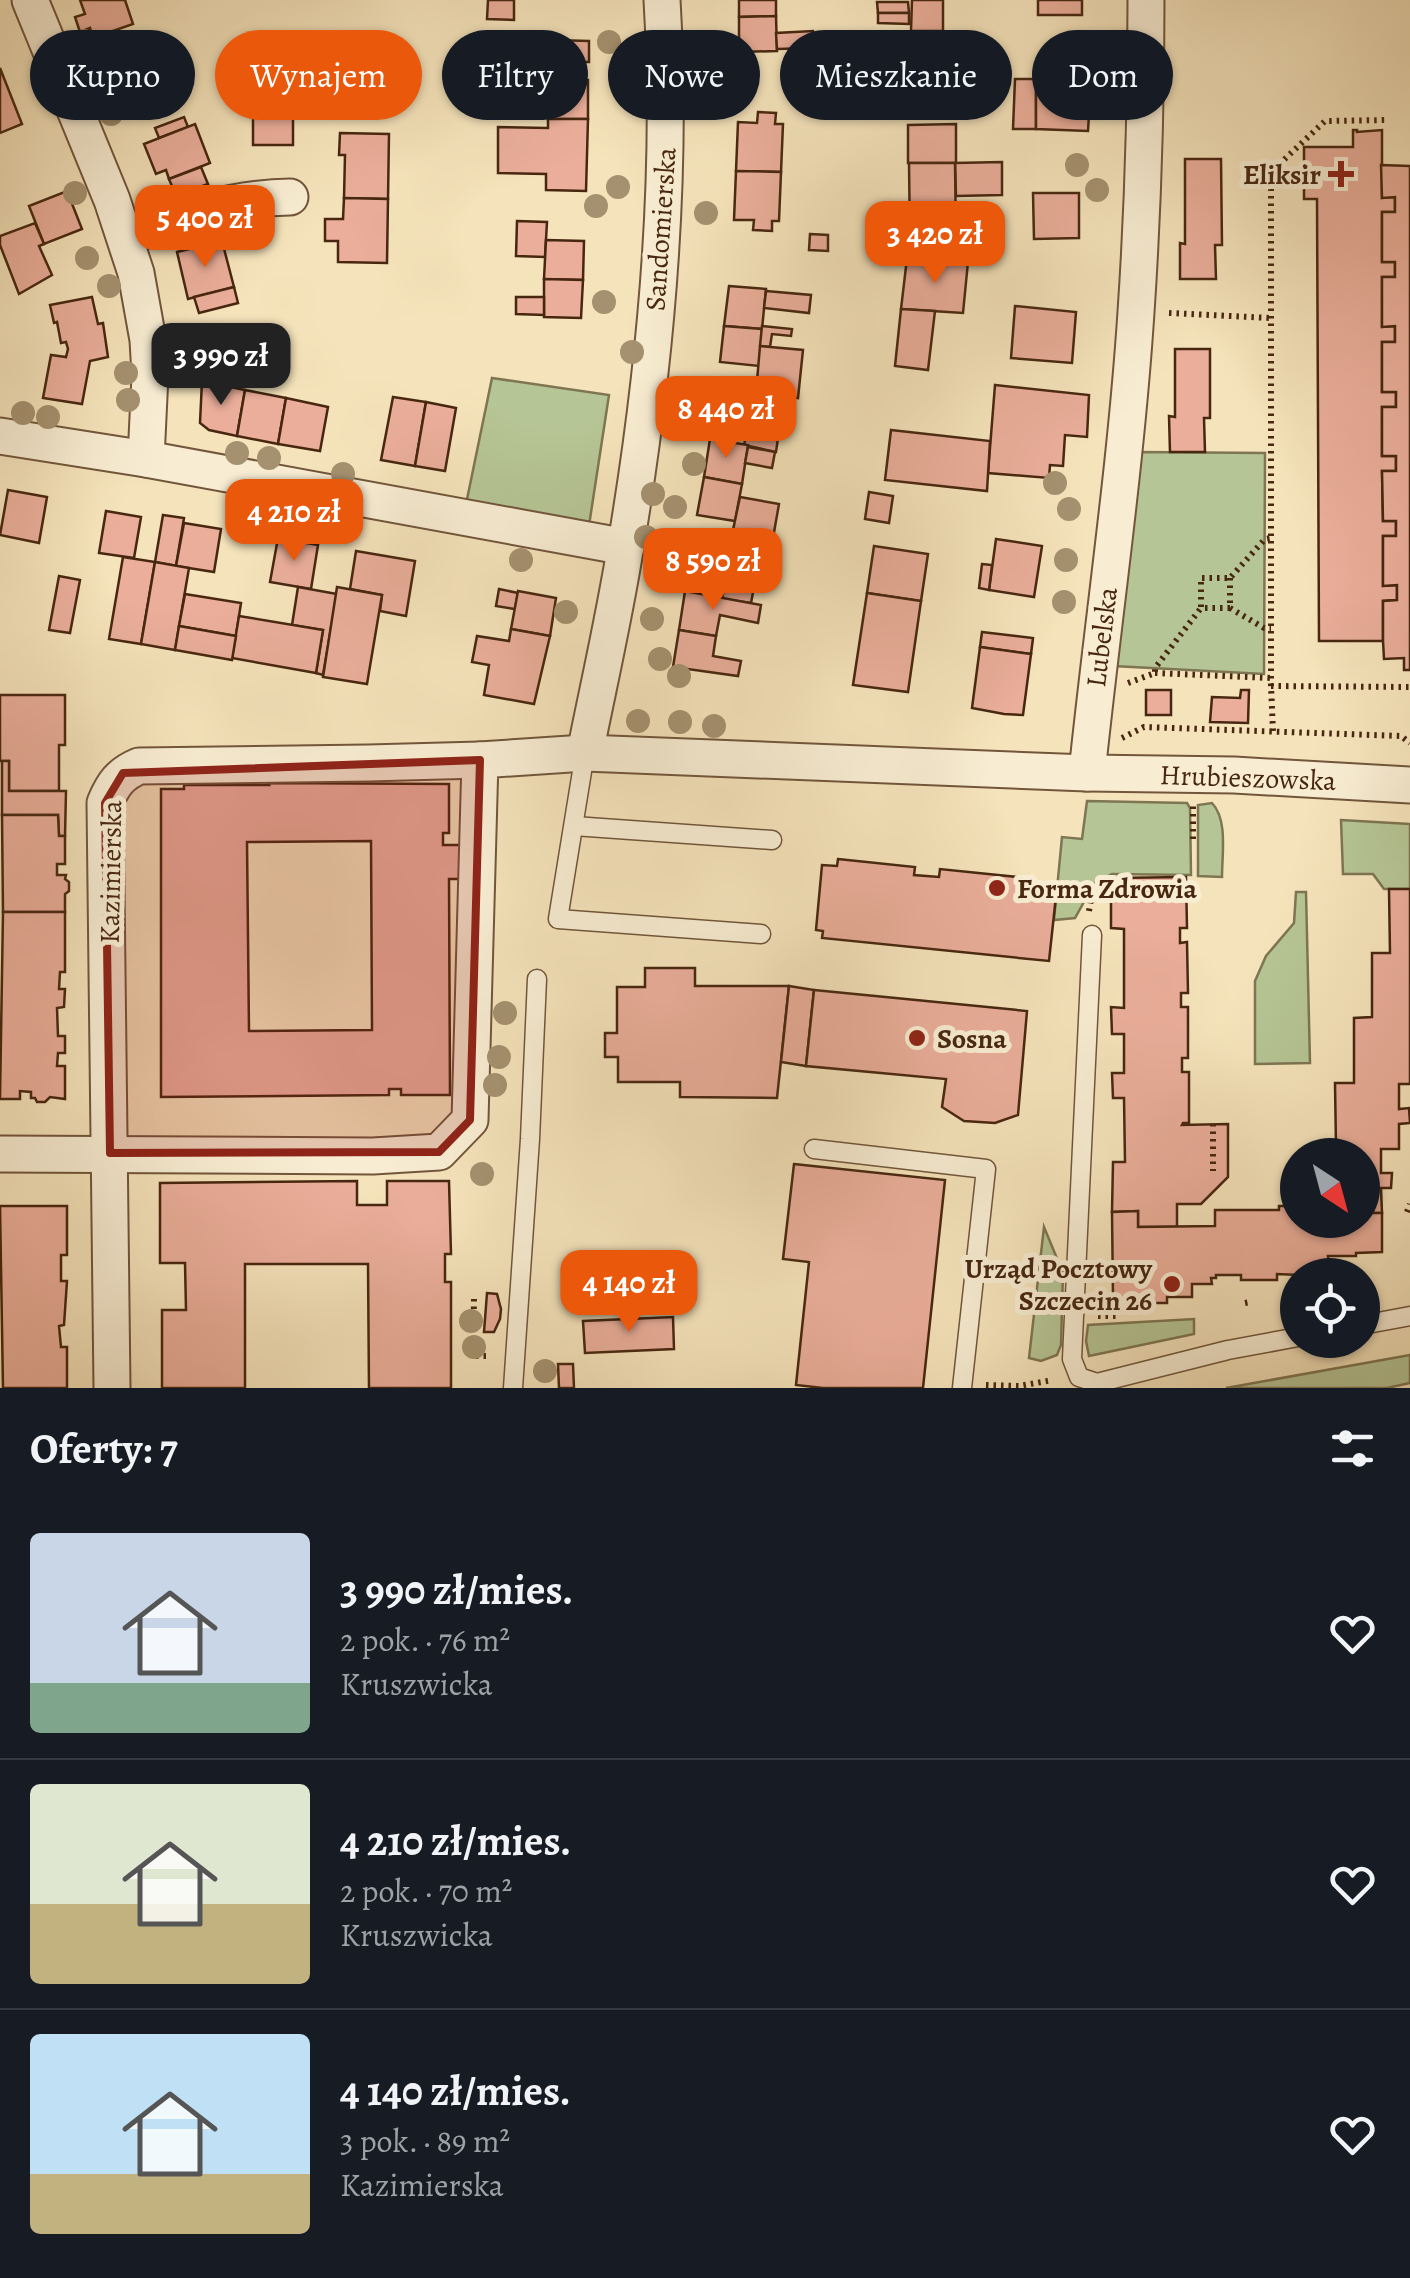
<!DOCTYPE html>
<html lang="pl">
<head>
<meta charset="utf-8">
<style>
  :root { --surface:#171b24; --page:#20242c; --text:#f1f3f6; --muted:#9ea1a6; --line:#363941; --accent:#ea580c }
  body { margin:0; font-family:Alegreya,serif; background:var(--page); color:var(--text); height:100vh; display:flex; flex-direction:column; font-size:38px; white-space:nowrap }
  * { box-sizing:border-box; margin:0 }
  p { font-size:32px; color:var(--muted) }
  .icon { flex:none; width:55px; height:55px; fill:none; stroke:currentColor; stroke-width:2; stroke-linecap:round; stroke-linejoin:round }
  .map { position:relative; height:1388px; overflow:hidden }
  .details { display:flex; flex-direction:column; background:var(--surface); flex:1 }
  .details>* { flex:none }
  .guide { position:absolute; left:30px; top:30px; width:1350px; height:90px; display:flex; gap:20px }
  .needle { width:65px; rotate:144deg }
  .controls { position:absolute; left:1280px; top:1138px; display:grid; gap:20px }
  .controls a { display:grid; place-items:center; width:100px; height:100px; border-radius:50%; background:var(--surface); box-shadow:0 2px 8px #0004; font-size:50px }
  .price { position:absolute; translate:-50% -85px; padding:0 22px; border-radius:20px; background:var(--accent); color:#fff; font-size:32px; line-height:65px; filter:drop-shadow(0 2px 5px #0008) }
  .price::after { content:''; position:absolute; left:50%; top:60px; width:30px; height:22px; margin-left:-15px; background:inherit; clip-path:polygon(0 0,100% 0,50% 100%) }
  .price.on { background:#222; color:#fff }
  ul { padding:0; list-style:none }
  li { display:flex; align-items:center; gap:30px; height:250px; padding:0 30px }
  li+li { border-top:2px solid var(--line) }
  li span { display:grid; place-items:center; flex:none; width:280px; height:200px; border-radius:10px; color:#555 }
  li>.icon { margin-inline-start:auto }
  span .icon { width:120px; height:120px; fill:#fffc; stroke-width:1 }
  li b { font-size:42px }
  h2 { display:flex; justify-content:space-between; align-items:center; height:120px; padding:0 30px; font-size:42px }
  .tag { padding:0 35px; border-radius:45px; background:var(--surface); box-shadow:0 2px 8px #0004; font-size:35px; line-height:90px }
  .tag.on { background:var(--accent); color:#fff }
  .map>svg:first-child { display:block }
  .green { fill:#b6c595; stroke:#7e7652; stroke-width:2.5 }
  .building { fill:#eaae9a; stroke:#472710; stroke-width:2.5; fill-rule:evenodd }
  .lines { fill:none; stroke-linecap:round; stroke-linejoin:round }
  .service-casing { stroke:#72563b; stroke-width:21 }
  .minor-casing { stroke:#72563b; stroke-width:39 }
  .path { stroke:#472710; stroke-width:6; stroke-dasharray:2.5 5; stroke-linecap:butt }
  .service { stroke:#f8edd3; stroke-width:18 }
  .minor { stroke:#f8edd3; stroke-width:35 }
  .tree { fill:#a5916f }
  .marked { fill:#8f2418; fill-opacity:0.2; stroke:#8f2418; stroke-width:8; stroke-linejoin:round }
  .poi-dot { fill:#8f2418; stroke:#f8edd3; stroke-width:4 }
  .labels { text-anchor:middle; stroke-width:10; stroke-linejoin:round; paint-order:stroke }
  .poi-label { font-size:28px; font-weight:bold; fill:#472710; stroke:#f8edd3; text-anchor:end }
  .street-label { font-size:28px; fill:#472710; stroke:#f8edd3 }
</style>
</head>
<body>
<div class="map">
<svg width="1410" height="1388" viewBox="0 0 1410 1388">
  <rect width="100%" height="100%" fill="#f5e3bb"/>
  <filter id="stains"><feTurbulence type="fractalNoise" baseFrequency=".002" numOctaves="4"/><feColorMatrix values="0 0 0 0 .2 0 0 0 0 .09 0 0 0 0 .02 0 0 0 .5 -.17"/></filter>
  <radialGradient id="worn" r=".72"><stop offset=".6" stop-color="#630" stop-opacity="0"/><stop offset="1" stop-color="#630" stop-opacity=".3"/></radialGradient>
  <g class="green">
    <path d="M492,378l117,17 -21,137 -123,-23z"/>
    <path d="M1139,452l126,1 -1,221 -150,-8z"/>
    <path d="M1087,801l100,2 3,5 1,67 -79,-1 -18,10 -19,34 -21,2 8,-83 20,2z"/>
    <path d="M1212,803c16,17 10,51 10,74l-24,-1v-71z"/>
    <path d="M1341,820l69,4v65h-26l-11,-15h-30z"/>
    <path d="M1296,892h10l4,171 -55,1v-83l11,-25 28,-33z"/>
    <path d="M1044,1227l19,46 -2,72 -4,10 -16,6 -12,-3z"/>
    <path d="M1194,1319v15l-105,22 -3,-15 2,-16z"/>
    <path d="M1410,1355v28l-23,5h-161z"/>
  </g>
  <g class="building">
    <path d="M80,0h45l8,24 -40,14 -3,-10 -10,4 -5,-15 10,-3z"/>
    <path d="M488,0h26v20l-27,-1z"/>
    <path d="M739,0h37v16l-37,1z"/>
    <path d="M912,0h31v31h-32z"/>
    <rect x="1038" y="0" width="44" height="15"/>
    <path d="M877,2h31l1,11h-31z"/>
    <path d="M878,13h31v11l-31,-1z"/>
    <path d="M776,16l1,35 -38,1v-35z"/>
    <path d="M813,31v17l-36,1 -1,-16z"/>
    <path d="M551,40l38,1v21h-39z"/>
    <path d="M151,59l15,34 -44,20 -16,-33z"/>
    <path d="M550,62h29l-1,18h10v39h-40l1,-11 -42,-1 1,-27 42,1z"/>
    <path d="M0,68l22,56 -22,9z"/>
    <path d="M1015,79h21v50h-23z"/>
    <path d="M1036,79l55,2 -3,50 -52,-2z"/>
    <path d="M253,95l40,1v49h-40z"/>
    <path d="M809,97h18v17l-19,-1z"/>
    <path d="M758,112l18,1 -1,11h8l-2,48 -45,-1 2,-49 19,1z"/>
    <path d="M184,117l4,10 -29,11 -4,-10z"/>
    <path d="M548,119h40l-2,72 -40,-1v-16l-48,-1v-46l50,1z"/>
    <path d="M195,124l15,39 -41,16 -3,-9 -10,4 -12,-30z"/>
    <path d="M956,124v39h-48v-38z"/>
    <path d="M1353,130h4v2l25,-2v68l13,-1v15h-13v50h13v15h-13v50l13,-1v16h-13v50h14v15h-14v49h14v15h-14l1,50h13v15h-13v50l14,-1v15l-14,1v40h-64l-2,-442h-13v-52h49z"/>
    <path d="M340,133l49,1 -1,65 -44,-1 1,-43h-6z"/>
    <path d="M1185,159h36l1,86h-7l1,34h-36v-36l5,1z"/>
    <path d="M1002,162v33l-46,1 -1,-33z"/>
    <path d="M909,163h46l1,78 -46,1z"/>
    <path d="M1381,165l29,1v504h-6v-12l-20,1 -1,-18v-40l14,-1v-15l-14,1v-50h13v-15h-13l-1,-50h14v-15h-14v-49h14v-15h-14v-50h13v-16l-13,1v-50h13v-15h-13v-50h13v-15l-13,1z"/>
    <path d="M201,167l7,17 -32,12 -7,-17z"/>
    <path d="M736,171l45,1 -2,49h-7v10l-19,-1 1,-10h-20z"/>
    <path d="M67,191l15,38 -38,15 -15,-38z"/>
    <path d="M1033,193h46v45l-45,1z"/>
    <path d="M344,198l44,1 -1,64 -49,-1v-21h-13v-22h18z"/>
    <path d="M517,221l30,1 -2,35 -29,-1z"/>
    <path d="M35,223l9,21 -5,2 13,29 -33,19 -19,-49v-9z"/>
    <path d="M810,234l18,1v16l-19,-1z"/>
    <path d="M546,240l38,1 -1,39 -39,-1z"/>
    <path d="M222,241l12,46 -46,12 -11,-47z"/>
    <path d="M907,258l61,4 -5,51 -62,-4z"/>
    <path d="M544,279l39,1 -2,38 -37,-1z"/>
    <path d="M729,286l37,3 -4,40 -38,-3z"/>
    <path d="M234,287l4,16 -39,10 -5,-16z"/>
    <path d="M766,291l45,4 -2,18 -45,-5z"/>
    <path d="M92,297l6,27 5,-1 5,34 -18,4 -8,43 -39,-6 8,-43 15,2 2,-8 -2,-7 -5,1 -4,-21 -3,1 -4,-18z"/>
    <path d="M516,297h28v18l-28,-1z"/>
    <path d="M1015,306l61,6 -4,51 -61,-5z"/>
    <path d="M901,309l34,2 -7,59 -33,-4z"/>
    <path d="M724,326l38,3 -3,37 -39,-4z"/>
    <path d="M762,326l30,3 -1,7 -19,-2 -2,13 -10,-1z"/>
    <path d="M760,346l43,4 -5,48 -42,-5z"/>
    <path d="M1175,349h35v69h-6l1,34h-35l-1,-36 6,1z"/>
    <path d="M202,381l43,9 -8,46 -28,-6 -9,-7z"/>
    <path d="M995,385l94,10 -2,42 -22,-2 -2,31 -13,-1 -1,13 -61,-5z"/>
    <path d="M245,390l41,8 -8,46 -41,-8z"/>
    <path d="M393,397l33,5 -11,64 -34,-6z"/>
    <path d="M286,398l42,9 -8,44 -42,-7z"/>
    <path d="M426,402l30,6 -11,63 -30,-5z"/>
    <path d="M748,426l31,5 -3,21 -32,-7z"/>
    <path d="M891,430l99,11 -3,50 -102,-11z"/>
    <path d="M710,439l38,6 -6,39 -38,-7z"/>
    <path d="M748,447l27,5 -3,16 -27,-5z"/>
    <path d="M704,477l38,7 -7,37 -38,-6z"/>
    <path d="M8,490l39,7 -8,46 -39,-8z"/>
    <path d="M869,492l24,4 -4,27 -24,-4z"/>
    <path d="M740,497l39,7 -6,34 -40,-8z"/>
    <path d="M106,511l35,6 -7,41 -35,-5z"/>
    <path d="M163,515l21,3 -8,48 -21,-4z"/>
    <path d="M184,523l37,6 -7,43 -38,-6z"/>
    <path d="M278,538l40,7 -7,44 -41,-7z"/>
    <path d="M996,539l46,7 -8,51 -45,-7z"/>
    <path d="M874,546l54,8 -7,47 -54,-8z"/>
    <path d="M356,551l59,10 -9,55 -26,-5 2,-16 -32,-6z"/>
    <path d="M123,557l32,5 -14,82 -32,-5z"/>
    <path d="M155,562l34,6 -14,82 -34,-6z"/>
    <path d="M982,564l10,1 -3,25 -10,-2z"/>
    <path d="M59,576l21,4 -10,53 -21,-3z"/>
    <path d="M726,578l29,4 -4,21 -29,-4z"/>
    <path d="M298,587l39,7 -14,81 -7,-2 7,-43 -31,-5z"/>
    <path d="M337,587l45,8 -15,89 -44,-7z"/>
    <path d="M499,589l19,4 -3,16 -19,-3z"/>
    <path d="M518,591l38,7 -6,38 -39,-7z"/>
    <path d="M685,591l76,14 -3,18 -38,-8 -4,21 -37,-6z"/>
    <path d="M867,593l54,8 -13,91 -55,-7z"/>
    <path d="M185,594l56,9 -5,33 -57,-10z"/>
    <path d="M239,616l84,14 -7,43 -84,-15z"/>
    <path d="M179,626l57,10 -4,24 -57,-10z"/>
    <path d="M511,629l39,7 -16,68 -50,-9 5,-30 -17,-3 5,-26 32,5z"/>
    <path d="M679,630l37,6 -3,20 28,5 -3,15 -65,-9z"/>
    <path d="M982,632l51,6 -2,16 -51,-7z"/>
    <path d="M980,647l51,7 -8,61 -19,-1 -32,-6z"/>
    <rect x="1146" y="690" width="25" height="25"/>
    <path d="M1241,690h8l-1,33 -38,-1 2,-25 28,1z"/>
    <path d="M0,695h65v50h-6v46h-50v-30h-9z"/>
    <path d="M2,761h7v30h57l-1,45h-6l-1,-21h-56z"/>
    <path d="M268,783l181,1v49h-6v12h19v34h-13l1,216h-49v-6h-12v6l-228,2v-308h23v-4h85zM371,841l1,189 -123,1 -2,-189z"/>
    <path d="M2,815h56l1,21h6v28h-8v11h9l-1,4 4,3v9l-4,3v18h-62z"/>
    <path d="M838,859l77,8 -1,8 25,2 1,-8 77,8 -1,6 14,1 -1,9 27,3 -7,65 -227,-23 1,-7 -7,-1 6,-65 15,1z"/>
    <path d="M1186,877l1,51h-7v15l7,-1 1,51h-7v14h7v51h-6v14h7v51h-6l-1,2 46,-1v53l-27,27h-24v23h-39v-16l-26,1 1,-50h12l-1,-64h-11l-1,-25h12v-39h-12l-1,-27 13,1v-79l-13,-1v-50z"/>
    <path d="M1389,889h21v195h-11v25l10,-1 1,15 -11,1v25h-18v24h11l-1,15h-10l1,25h-20v-58h-44l-1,-8h19l-1,-64h19v-65l18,-1v-64h18z"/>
    <path d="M3,912h62v60h-5l-1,17h6l-1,18 -7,1 1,28h7v17h-7l-1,13h8v33l-15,-2 -5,5h-8l-2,-4h-4v-6l-11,-1v8h-20z"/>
    <path d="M645,968h50v18h94l-12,112 -97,-1v-15h-62v-25h-13v-24h12v-46h28z"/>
    <path d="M789,986l25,4 -8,76 -25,-4z"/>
    <path d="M814,990l213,21 -9,104 -23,8 -31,-2 -22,-14 4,-28 -140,-13z"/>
    <path d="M794,1164l151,16 -22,208h-100l-27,-3 13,-123 -26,-3z"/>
    <path d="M357,1181v24h30v-24h62l2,73h-6v28h6v106h-82l-1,-124h-123v124h-83v-78h24l-1,-47h-25v-80z"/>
    <path d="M0,1206h67v49h-6v26h6l-3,44 -5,1 2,21h6v41h-64z"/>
    <path d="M1279,1206h19v14h64v-7h20v39l-26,1v3h-28l1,12h-6v3h-24v4l-22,-1v6h-36v-5h-25v3h-5l1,6h-20v13h-25v6h-16v-6h-38l-1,-85 26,-1v16l77,-1v-16h64z"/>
    <path d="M487,1293l10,1 4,15 -1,10 -6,13h-10z"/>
    <path d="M673,1317l1,32 -89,4 -2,-32z"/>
    <path d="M558,1364h15l1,24h-15z"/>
  </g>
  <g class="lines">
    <defs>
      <g id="service">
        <path d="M585,753l-27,166 203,15"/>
        <path d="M574,826l198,14"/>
        <path d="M1092,935l-20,424 7,18 18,6 131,-33 70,-13"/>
        <path d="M814,1149l172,20 -24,219"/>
        <path d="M1362,1325l48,-9"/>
        <path d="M513,1388l17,-249 7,-160"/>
      </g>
      <g id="minor">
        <path d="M30,0l82,200 24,73 12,67 2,35 -4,84"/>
        <path d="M126,238c56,-23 103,-40 164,-41"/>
        <path d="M0,436l146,23 480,88"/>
        <path d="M585,753c14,-70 30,-139 41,-209 30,-179 47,-362 36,-544"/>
        <path d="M1087,773l147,2 176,10"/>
        <path d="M0,1154l373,2 66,-4 31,-32 10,-360 105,-7 502,20c16,-154 39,-307 49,-461 7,-104 10,-208 10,-312"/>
        <path d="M112,1388l-7,-585c8,-19 15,-29 34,-37l229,-3 112,-3"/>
      </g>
    </defs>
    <use href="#service" class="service-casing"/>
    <use href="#minor" class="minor-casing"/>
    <g class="path">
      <path d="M1169,313l102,5"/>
      <path d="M1230,578v30h-29v-30h29l35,-39 6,-1"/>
      <path d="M1230,608l34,20h7"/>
      <path d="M1155,673l116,5"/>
      <path d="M1128,683l27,-10v-5l46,-60"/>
      <path d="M1271,686l139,1"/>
      <path d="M1273,731l-2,-45v-514l54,-51 64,-1"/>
      <path d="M1122,738l22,-11 257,9 9,7"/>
      <path d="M1193,839v-34"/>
      <path d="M1089,911l3,-18"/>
      <path d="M1213,1124v47"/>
      <path d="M1407,1212l3,-8"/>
      <path d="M1362,1284l7,-1"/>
      <path d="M474,1299l-1,57h17"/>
      <path d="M1245,1303l5,-1"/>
      <path d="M1098,1316h18"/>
      <path d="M986,1385l33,1 34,-6"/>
    </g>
    <use href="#service" class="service"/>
    <use href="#minor" class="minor"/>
  </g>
  <g class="tree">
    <circle cx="84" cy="41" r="12"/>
    <circle cx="609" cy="42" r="12"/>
    <circle cx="115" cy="54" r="12"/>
    <circle cx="1128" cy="66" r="12"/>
    <circle cx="111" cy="114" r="12"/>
    <circle cx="1077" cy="165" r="12"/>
    <circle cx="618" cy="187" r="12"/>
    <circle cx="1097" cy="190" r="12"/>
    <circle cx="75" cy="193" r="12"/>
    <circle cx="596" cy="206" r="12"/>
    <circle cx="706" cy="213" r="12"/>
    <circle cx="87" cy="258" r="12"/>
    <circle cx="109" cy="286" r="12"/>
    <circle cx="604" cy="302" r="12"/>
    <circle cx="632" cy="352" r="12"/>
    <circle cx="126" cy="373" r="12"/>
    <circle cx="128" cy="400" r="12"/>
    <circle cx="23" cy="413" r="12"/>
    <circle cx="48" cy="417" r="12"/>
    <circle cx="685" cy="423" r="12"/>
    <circle cx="237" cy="453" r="12"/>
    <circle cx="269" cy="458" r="12"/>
    <circle cx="694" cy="464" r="12"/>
    <circle cx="343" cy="474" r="12"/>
    <circle cx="1055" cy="483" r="12"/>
    <circle cx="653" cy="494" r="12"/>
    <circle cx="675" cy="507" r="12"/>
    <circle cx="1069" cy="509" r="12"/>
    <circle cx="646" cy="537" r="12"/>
    <circle cx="521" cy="560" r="12"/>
    <circle cx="664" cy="560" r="12"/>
    <circle cx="1066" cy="560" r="12"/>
    <circle cx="690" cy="565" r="12"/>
    <circle cx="1064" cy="602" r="12"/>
    <circle cx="566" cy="612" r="12"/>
    <circle cx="652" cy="619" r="12"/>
    <circle cx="660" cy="659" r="12"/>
    <circle cx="679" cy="676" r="12"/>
    <circle cx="638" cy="721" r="12"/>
    <circle cx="680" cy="722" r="12"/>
    <circle cx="714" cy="726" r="12"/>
    <circle cx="505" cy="1013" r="12"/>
    <circle cx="499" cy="1057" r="12"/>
    <circle cx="495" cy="1085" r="12"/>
    <circle cx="482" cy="1174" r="12"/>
    <circle cx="471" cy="1321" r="12"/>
    <circle cx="474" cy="1347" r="12"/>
    <circle cx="545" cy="1371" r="12"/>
  </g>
  <path class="marked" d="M480,760l-10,360 -31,32 -329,1 -5,-350 18,-30z"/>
  <g class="poi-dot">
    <path d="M1336 159h10v10h10v10h-10v10h-10v-10h-10v-10h10z"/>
    <circle cx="997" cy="888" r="10"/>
    <circle cx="917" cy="1038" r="10"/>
    <circle cx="1172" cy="1284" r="10"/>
  </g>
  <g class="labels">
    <g class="poi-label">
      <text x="1321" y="184">Eliksir</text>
      <text x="1017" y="898" text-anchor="start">Forma Zdrowia</text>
      <text x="937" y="1048" text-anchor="start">Sosna</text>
      <text x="1152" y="1278">Urząd Pocztowy<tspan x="1152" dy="32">Szczecin 26</tspan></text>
    </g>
    <g class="street-label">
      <text transform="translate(660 229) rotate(-86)" y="10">Sandomierska</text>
      <text transform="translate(1101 637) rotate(-83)" y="10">Lubelska</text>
      <text transform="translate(1248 777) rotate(2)" y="10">Hrubieszowska</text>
      <text transform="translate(110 872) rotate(-89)" y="10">Kazimierska</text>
    </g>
  </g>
  <rect width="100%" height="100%" filter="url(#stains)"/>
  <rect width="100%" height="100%" fill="url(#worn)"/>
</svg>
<div class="controls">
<a><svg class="needle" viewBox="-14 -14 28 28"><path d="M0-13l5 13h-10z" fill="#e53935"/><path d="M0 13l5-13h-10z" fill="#9ea1a6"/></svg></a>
<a><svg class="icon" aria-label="locate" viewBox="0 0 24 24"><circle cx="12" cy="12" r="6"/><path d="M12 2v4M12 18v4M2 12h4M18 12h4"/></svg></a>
</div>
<b class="price" style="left:205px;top:270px">5 400 zł</b>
<b class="price" style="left:935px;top:286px">3 420 zł</b>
<b class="price on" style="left:221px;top:408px">3 990 zł</b>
<b class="price" style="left:726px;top:461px">8 440 zł</b>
<b class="price" style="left:294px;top:564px">4 210 zł</b>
<b class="price" style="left:713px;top:613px">8 590 zł</b>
<b class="price" style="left:629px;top:1335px">4 140 zł</b>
<div class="guide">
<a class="tag">Kupno</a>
<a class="tag on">Wynajem</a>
<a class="tag">Filtry</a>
<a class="tag">Nowe</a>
<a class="tag">Mieszkanie</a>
<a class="tag">Dom</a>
</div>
</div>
<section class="details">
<h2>Oferty: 7<svg class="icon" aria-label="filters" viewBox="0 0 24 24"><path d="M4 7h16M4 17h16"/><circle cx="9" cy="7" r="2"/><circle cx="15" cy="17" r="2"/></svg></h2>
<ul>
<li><span style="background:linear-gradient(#c9d6e8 75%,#7fa58c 0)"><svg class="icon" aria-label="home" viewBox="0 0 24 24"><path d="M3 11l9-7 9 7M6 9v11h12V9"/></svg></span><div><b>3 990 zł/mies.</b><p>2 pok. · 76 m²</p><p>Kruszwicka</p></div><svg class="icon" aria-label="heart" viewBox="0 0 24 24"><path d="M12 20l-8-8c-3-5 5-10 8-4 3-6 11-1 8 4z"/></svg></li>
<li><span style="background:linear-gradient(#dfe7d0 60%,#c2b280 0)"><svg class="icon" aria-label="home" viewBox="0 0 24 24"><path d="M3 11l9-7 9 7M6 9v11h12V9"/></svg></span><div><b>4 210 zł/mies.</b><p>2 pok. · 70 m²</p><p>Kruszwicka</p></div><svg class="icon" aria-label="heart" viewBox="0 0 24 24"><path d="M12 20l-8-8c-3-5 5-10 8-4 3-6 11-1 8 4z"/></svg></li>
<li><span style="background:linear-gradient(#bfe0f5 70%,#c2b280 0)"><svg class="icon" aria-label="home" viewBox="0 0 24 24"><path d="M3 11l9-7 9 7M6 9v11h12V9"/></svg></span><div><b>4 140 zł/mies.</b><p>3 pok. · 89 m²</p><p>Kazimierska</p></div><svg class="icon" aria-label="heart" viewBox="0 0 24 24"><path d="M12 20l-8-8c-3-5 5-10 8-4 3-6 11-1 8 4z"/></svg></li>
</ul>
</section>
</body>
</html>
